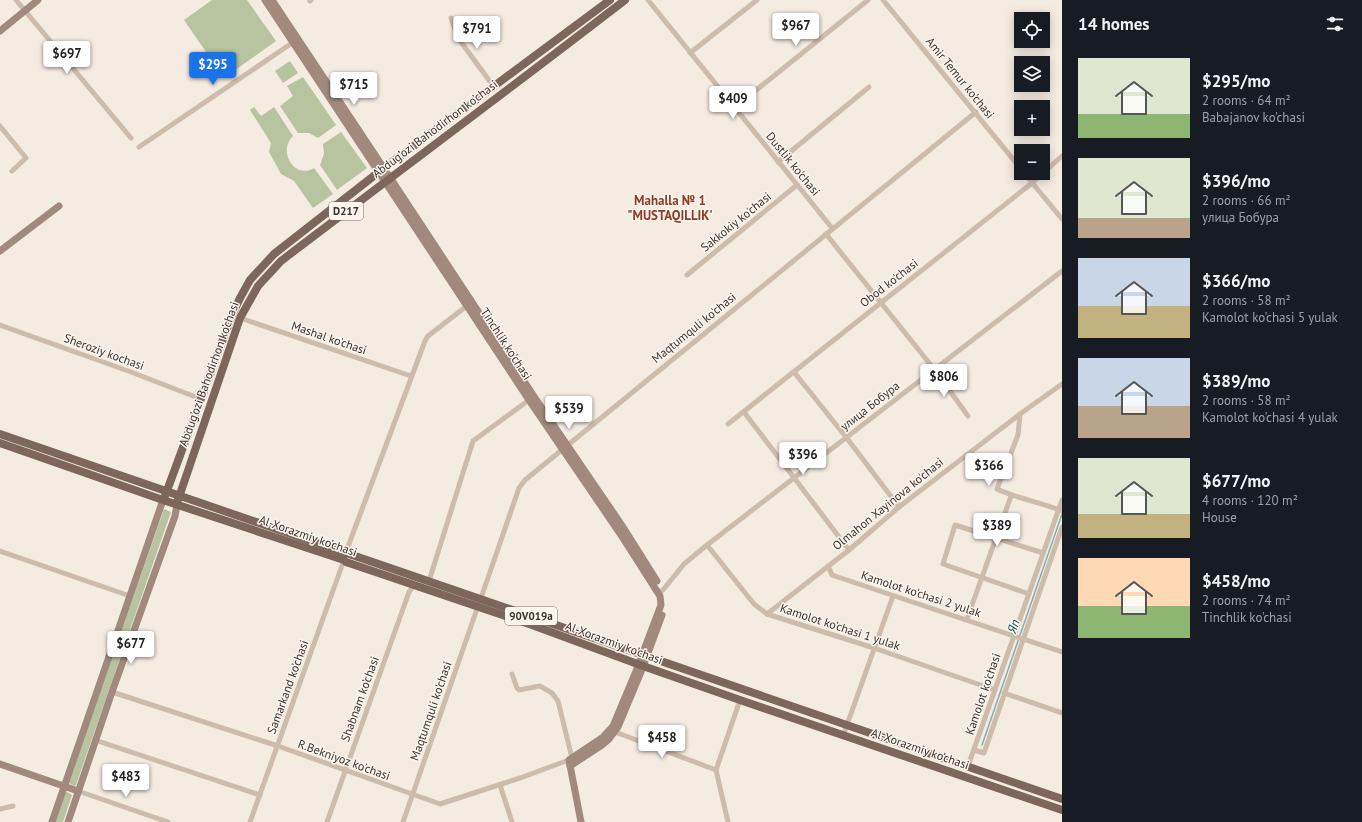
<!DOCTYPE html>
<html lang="en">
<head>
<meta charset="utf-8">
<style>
  :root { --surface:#171b24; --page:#242831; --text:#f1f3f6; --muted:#9ea1a6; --accent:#1a73e8 }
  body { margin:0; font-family:"PT Sans",sans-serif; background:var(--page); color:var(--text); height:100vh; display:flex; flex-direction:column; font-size:15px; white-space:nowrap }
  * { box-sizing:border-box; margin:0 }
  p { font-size:13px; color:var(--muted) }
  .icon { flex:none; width:22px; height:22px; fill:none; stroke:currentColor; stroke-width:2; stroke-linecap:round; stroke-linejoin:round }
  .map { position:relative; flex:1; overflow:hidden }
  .side { display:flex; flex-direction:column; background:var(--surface); width:300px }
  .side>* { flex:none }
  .buttons { position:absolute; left:1014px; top:12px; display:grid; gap:8px }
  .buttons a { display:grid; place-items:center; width:36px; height:36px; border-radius:0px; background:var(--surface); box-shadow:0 2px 10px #0003; font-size:20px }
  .price { position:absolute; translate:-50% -34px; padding:0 9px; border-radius:4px; background:#fff; color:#222; font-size:13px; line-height:26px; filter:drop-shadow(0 1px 2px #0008) }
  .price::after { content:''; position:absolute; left:50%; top:24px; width:12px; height:9px; margin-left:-6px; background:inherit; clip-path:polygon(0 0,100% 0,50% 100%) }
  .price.on { background:var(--accent); color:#fff }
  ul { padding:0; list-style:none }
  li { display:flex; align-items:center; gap:12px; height:100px; padding:0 16px }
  li span { display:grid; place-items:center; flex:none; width:112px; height:80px; border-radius:0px; color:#555 }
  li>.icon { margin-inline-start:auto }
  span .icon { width:48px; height:48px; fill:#fffc; stroke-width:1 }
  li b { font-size:17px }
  h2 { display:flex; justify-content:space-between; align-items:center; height:48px; padding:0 16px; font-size:17px }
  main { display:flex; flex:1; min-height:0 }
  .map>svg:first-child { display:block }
  .green { fill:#b8c4a0 }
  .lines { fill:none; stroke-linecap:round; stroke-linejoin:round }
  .stream { stroke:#7fb0b2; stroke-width:1.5 }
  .street { stroke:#cdbbac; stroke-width:5 }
  .secondary { stroke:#a18a7d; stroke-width:7 }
  .primary { stroke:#7d675c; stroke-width:8 }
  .labels { text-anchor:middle; stroke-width:3; stroke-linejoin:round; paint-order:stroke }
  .shield { fill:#fbf5ee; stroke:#756b66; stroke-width:1 }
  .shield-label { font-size:11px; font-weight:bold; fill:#3b302b }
  .street-label { font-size:12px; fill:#3b302b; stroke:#fbf5ee }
  .neighbourhood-label { font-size:13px; font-weight:bold; fill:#8c3b22; stroke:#fbf5ee }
  .water-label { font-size:13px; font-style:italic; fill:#1f5a5e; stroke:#fbf5ee }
</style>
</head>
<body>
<main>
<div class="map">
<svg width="1062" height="822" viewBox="0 0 1062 822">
  <rect width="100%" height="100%" fill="#f4ebe1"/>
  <g class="green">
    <path d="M212,0h35l29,41 -52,37 -40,-58z"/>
    <path d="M290,61l8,12 -15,10 -8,-12z"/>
    <path d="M303,77l33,48 -18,13 -9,-5h-11l-18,-27 13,-10 -6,-10z"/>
    <path d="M254,107l7,9 13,-9 19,29c-16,15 2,44 21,32l19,26 -20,14 -19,-27 -13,-7 -12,-22 2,-9 -21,-33z"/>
    <path d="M341,132l26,36 -30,22 -17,-25 4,-11 -1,-10z"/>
    <path d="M164,509l7,3 -95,273 -2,1 -5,-3v-2z"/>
    <path d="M65,792h2l5,3 -9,27h-8z"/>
  </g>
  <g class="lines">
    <path class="stream" d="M982,745l80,-231"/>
    <g class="street">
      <path d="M16,0l115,138"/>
      <path d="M648,0l184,228"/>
      <path d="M883,0l138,169"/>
      <path d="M310,1l1,-1"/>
      <path d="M451,18l7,20 36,49"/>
      <path d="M690,53l67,-53"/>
      <path d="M734,108l134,-108"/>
      <path d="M0,126l26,32 -14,13"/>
      <path d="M139,147l156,-106"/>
      <path d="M778,162l91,-75"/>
      <path d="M1024,173l38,46"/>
      <path d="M826,234l108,135 34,47"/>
      <path d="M687,275l110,-90"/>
      <path d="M240,318l171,58"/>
      <path d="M0,325l131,47 70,27"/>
      <path d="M794,372l52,65 53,70"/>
      <path d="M744,412l105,138"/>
      <path d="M1020,414l-2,21 -21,54c21,10 44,13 65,22"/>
      <path d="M728,424l304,-241 30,-27"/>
      <path d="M707,545l47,59 13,10 107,34 121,42"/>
      <path d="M0,551l130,45"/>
      <path d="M346,552l79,-211 3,-5 40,-31"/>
      <path d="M828,566l4,9 230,77"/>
      <path d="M429,581l44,-140 56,-41"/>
      <path d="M659,592l4,-2 21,-26 23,-19 355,-274"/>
      <path d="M1029,594l-86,-30 12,-39 88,28"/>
      <path d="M481,598l38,-110 6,-8 451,-368"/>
      <path d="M767,614l82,-64 50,-43 121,-93 42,-30"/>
      <path d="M967,619l44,-123"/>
      <path d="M512,674l5,14 2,2 21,-4 12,7 6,8 14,57"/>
      <path d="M112,692l166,54 162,58 80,-26 49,-18"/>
      <path d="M1004,693l58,20"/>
      <path d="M615,732l101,38"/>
      <path d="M843,736l50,-140"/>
      <path d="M95,740l165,55"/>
      <path d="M974,750l10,3 78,-226"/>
      <path d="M968,766l94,-266"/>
      <path d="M500,785l12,37"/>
      <path d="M78,791l90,31"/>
      <path d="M0,809l13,-3"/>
      <path d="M250,822l94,-262"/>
      <path d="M327,822l82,-230 5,-7"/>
      <path d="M403,822l75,-216"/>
      <path d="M728,822l-12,-52 24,-70"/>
    </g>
    <g class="secondary">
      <path d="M265,0l264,400 94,138 37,58 1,9 -25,66 -23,55 -11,12 -33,22 12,62"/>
      <path d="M272,0l121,182 142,216 88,129 34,54"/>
      <path d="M0,31l38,-31"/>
      <path d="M0,251l59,-45"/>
      <path d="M0,764l78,27"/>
      <path d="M570,766l32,-21 7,-6 9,-12 23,-55 21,-57"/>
      <path d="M52,822l111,-322"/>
      <path d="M68,822l44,-130 63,-176 2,-11"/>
    </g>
    <g class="primary">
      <path d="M0,434l1062,365"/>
      <path d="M0,443l163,57 181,60 2,2 186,63 111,41 97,34 322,110"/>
      <path d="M165,496l67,-181 8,-17 10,-18 24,-26 110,-86 226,-168"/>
      <path d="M178,500l62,-182 18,-32 23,-25c114,-87 230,-173 344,-261"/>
    </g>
  </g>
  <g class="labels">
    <g class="shield">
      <rect x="329" y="202" width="34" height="18" rx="3"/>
      <rect x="505" y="607" width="52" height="18" rx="3"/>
    </g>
    <g class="shield-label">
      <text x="346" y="215">D217</text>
      <text x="531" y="620">90V019a</text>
    </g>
    <g class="street-label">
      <text transform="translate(960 78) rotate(51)" y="4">Amir Temur ko'chasi</text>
      <text transform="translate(435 129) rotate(-37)" y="4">Abdug’ozi Bahodirhon ko’chasi</text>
      <text transform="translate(793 164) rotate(51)" y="4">Dustlik ko'chasi</text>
      <text transform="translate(736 222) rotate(-39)" y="4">Sakkokiy ko'chasi</text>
      <text transform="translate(889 283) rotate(-38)" y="4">Obod ko'chasi</text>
      <text transform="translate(694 328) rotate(-39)" y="4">Maqtumquli ko'chasi</text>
      <text transform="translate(329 338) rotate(19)" y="4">Mashal ko'chasi</text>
      <text transform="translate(506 344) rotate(57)" y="4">Tinchlik ko'chasi</text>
      <text transform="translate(104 352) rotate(20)" y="4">Sheroziy kochasi</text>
      <text transform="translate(209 374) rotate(-70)" y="4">Abdug’ozi Bahodirhon ko’chasi</text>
      <text transform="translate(870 406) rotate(-38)" y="4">улица Бобура</text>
      <text transform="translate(888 504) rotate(-39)" y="4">Olmahon Xayinova ko'chasi</text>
      <text transform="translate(308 536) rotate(19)" y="4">Al-Xorazmiy ko’chasi</text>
      <text transform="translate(921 594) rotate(18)" y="4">Kamolot ko'chasi 2 yulak</text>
      <text transform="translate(840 627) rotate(18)" y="4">Kamolot ko'chasi 1 yulak</text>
      <text transform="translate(614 643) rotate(20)" y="4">Al-Xorazmiy ko’chasi</text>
      <text transform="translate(288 687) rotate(-70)" y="4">Samarkand ko’chasi</text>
      <text transform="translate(983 694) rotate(-71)" y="4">Kamolot ko'chasi</text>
      <text transform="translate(360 699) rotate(-70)" y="4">Shabnam ko’chasi</text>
      <text transform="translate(431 711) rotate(-71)" y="4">Maqtumquli ko'chasi</text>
      <text transform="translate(920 749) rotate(19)" y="4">Al-Xorazmiy ko’chasi</text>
      <text transform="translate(344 760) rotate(20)" y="4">R.Bekniyoz ko'chasi</text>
    </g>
    <g class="neighbourhood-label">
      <text x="670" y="205">Mahalla № 1<tspan x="670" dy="15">"MUSTAQILLIK'</tspan></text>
    </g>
    <g class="water-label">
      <text transform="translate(1013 626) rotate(-71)" y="5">Яп</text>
    </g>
  </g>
</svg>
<div class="buttons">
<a><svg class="icon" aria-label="locate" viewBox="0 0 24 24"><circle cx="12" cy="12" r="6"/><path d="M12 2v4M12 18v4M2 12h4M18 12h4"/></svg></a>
<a><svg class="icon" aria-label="layers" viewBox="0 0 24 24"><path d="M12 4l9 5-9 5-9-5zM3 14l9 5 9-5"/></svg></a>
<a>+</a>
<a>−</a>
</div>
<b class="price" style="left:796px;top:47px">$967</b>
<b class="price" style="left:477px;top:50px">$791</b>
<b class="price" style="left:67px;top:75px">$697</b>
<b class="price on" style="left:213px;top:86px">$295</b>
<b class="price" style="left:354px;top:106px">$715</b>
<b class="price" style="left:733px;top:120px">$409</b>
<b class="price" style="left:944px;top:398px">$806</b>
<b class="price" style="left:569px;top:430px">$539</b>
<b class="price" style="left:803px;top:476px">$396</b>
<b class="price" style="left:989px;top:487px">$366</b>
<b class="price" style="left:997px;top:547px">$389</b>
<b class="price" style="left:131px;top:665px">$677</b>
<b class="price" style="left:662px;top:759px">$458</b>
<b class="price" style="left:126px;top:798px">$483</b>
</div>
<section class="side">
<h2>14 homes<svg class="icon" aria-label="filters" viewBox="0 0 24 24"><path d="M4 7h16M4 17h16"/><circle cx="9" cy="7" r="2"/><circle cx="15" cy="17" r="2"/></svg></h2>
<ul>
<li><span style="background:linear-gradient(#dfe7d0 70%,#8fb573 0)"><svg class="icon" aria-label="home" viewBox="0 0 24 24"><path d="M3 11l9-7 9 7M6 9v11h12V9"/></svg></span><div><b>$295/mo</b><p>2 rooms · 64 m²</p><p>Babajanov ko'chasi</p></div></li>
<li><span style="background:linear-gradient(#dfe7d0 75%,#b9a48a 0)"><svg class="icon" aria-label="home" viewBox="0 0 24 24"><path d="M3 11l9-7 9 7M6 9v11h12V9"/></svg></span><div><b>$396/mo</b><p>2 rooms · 66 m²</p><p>улица Бобура</p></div></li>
<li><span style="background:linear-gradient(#c9d6e8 60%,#c2b280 0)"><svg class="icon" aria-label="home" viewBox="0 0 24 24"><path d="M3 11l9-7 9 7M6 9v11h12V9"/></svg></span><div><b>$366/mo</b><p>2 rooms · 58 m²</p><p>Kamolot ko'chasi 5 yulak</p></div></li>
<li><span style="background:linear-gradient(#c9d6e8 60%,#b9a48a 0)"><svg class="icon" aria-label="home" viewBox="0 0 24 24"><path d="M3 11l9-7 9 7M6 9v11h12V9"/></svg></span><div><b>$389/mo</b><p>2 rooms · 58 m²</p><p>Kamolot ko'chasi 4 yulak</p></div></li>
<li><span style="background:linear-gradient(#dfe7d0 70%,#c2b280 0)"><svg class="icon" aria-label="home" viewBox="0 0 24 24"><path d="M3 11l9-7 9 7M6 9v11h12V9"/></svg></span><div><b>$677/mo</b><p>4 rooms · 120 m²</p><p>House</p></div></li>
<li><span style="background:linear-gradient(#ffd9b3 60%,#8fb573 0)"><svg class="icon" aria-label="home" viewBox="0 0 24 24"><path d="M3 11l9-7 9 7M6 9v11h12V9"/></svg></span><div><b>$458/mo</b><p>2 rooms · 74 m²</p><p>Tinchlik ko'chasi</p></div></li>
</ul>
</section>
</main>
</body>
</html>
